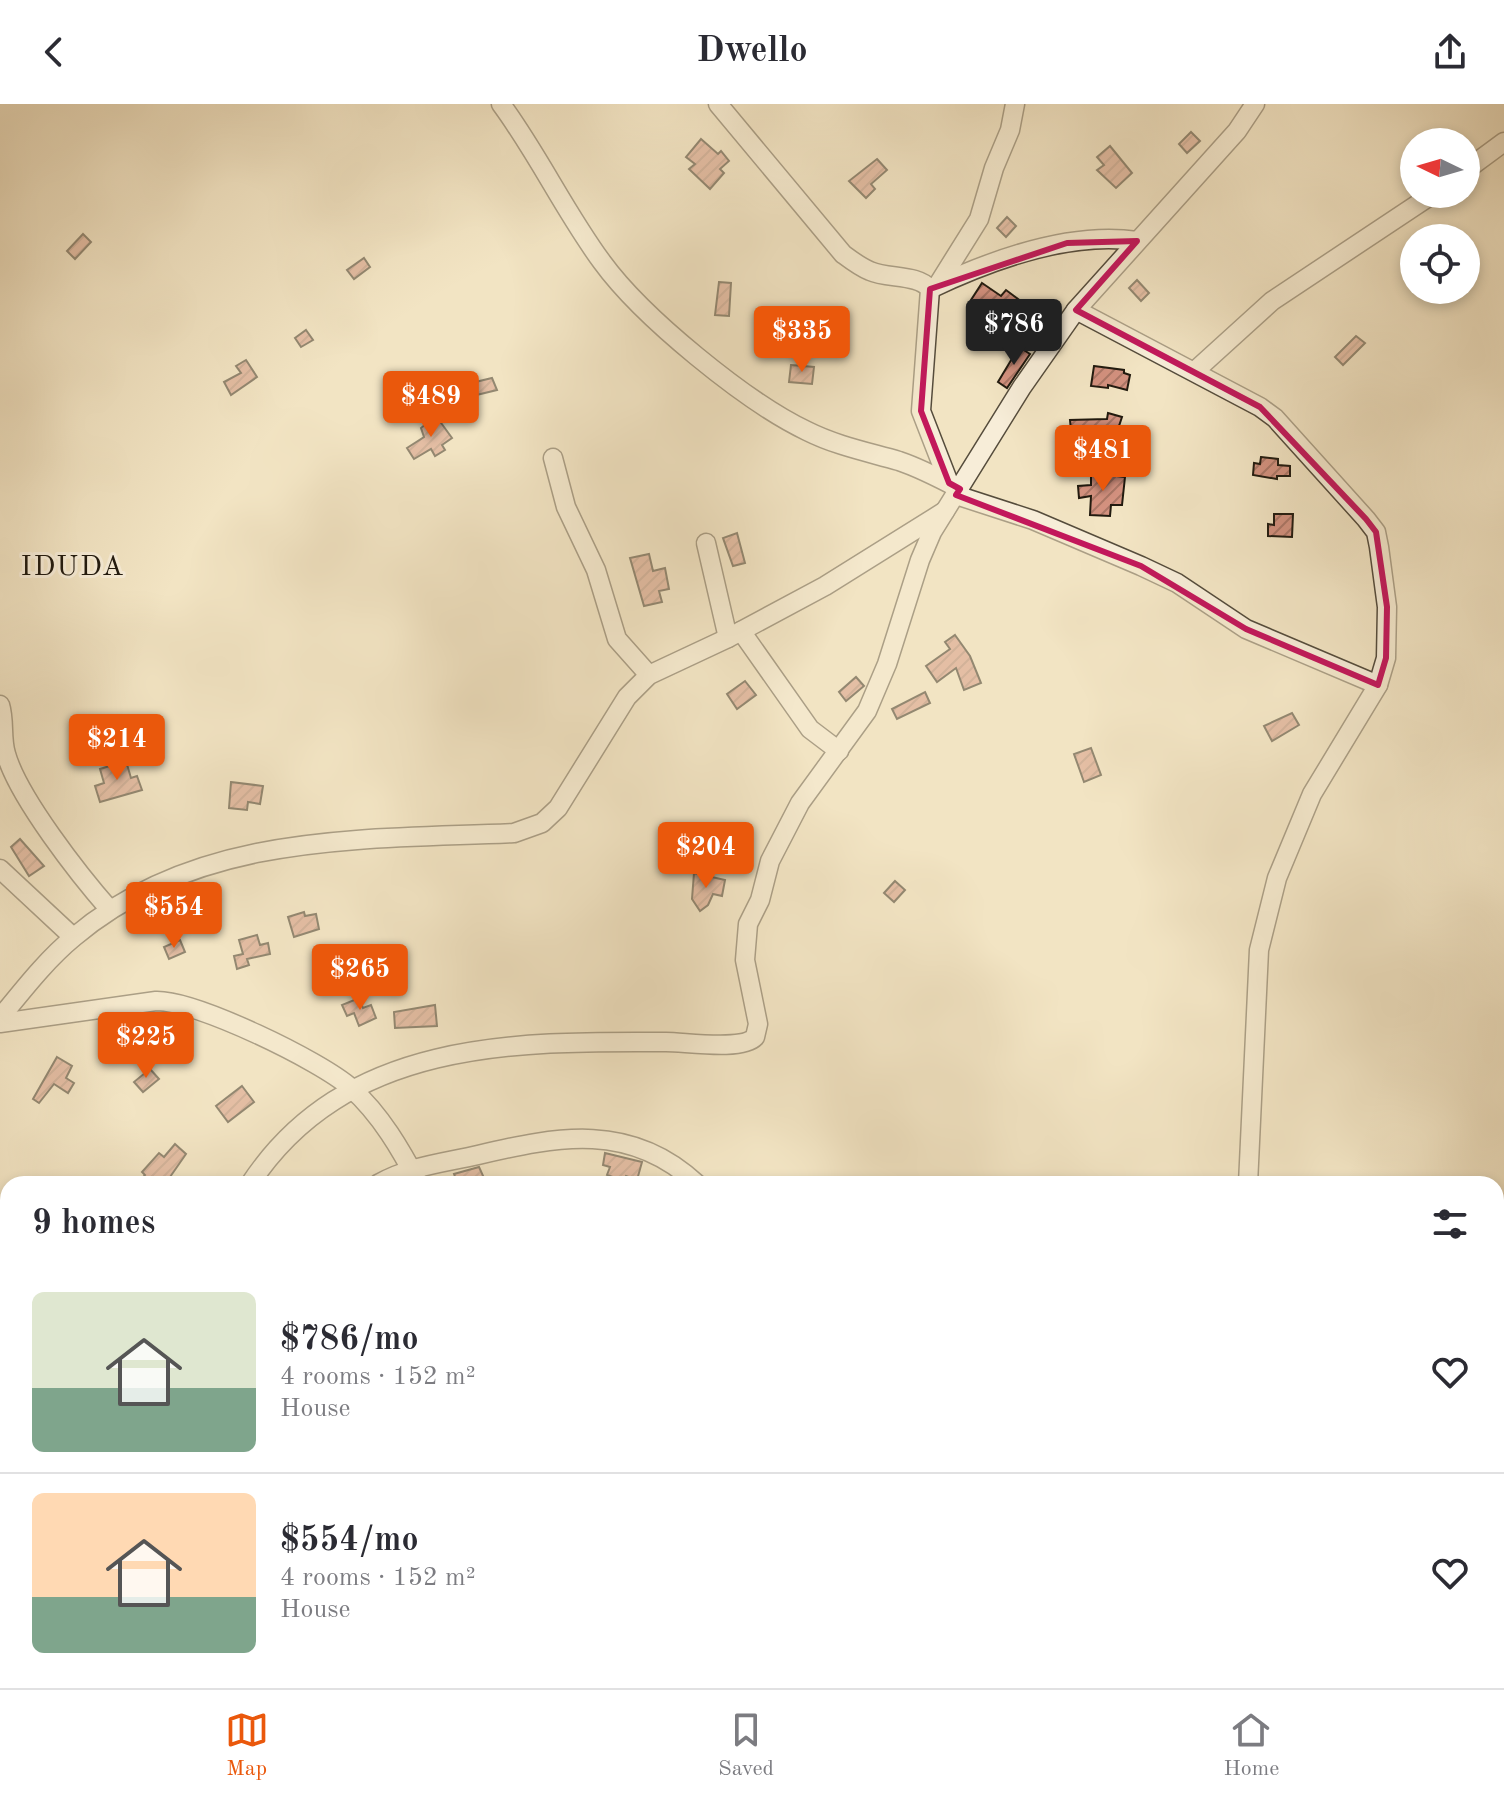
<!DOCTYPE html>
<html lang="en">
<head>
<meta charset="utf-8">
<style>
  :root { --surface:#fff; --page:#f7f7f7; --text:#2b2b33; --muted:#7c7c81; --line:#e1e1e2; --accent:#ea580c }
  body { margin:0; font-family:"Old Standard TT",serif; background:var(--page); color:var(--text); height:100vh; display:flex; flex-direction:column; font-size:30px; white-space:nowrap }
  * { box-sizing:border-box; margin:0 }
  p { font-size:26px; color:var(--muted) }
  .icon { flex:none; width:44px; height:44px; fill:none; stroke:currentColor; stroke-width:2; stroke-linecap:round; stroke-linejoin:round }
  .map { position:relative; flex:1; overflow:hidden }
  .side { position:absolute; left:0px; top:1072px; width:1504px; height:512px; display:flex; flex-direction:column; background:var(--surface); border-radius:24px 24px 0 0; box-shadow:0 4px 12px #0003 }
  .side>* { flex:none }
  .needle { width:52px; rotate:275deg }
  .buttons { position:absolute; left:1400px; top:24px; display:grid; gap:16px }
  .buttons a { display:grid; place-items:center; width:80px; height:80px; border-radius:50%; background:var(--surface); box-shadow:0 4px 12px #0003; font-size:40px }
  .price { position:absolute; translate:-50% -68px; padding:0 18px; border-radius:8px; background:var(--accent); color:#fff; font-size:26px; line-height:52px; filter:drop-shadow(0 2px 4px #0008) }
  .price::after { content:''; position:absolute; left:50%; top:48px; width:24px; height:18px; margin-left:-12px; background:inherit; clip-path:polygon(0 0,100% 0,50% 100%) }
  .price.current { background:#222; color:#fff }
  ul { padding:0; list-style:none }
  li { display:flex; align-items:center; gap:24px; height:200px; padding:0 32px }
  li+li { border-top:2px solid var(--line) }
  li span { display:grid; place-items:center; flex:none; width:224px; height:160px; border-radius:12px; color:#555 }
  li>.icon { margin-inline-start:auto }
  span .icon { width:96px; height:96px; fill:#fffc; stroke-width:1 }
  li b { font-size:34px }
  h2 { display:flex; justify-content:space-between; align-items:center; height:96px; padding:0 32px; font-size:34px }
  header { display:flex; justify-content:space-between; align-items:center; height:104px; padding:0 32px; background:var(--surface); font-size:36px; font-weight:700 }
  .tab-bar { display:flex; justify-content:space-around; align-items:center; height:112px; border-top:2px solid var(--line); background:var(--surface); font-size:22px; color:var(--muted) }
  .tab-bar a { display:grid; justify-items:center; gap:4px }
  .tab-bar .current { color:var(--accent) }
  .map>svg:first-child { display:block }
  .building { fill:url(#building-hatch); stroke:#211a0f; stroke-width:2 }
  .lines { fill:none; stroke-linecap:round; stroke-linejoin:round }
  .minor-casing { stroke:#554c3c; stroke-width:21 }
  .minor { stroke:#f7edd8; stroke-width:18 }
  .marked { fill:none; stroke:#c2185b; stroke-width:6; stroke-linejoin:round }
  .labels { text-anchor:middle; stroke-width:6; stroke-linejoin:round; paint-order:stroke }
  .quarter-label { font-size:28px; letter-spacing:2px; fill:#211a0f; stroke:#f7edd8 }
</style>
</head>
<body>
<header><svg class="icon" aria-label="back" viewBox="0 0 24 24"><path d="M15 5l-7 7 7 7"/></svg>Dwello<svg class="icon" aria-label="share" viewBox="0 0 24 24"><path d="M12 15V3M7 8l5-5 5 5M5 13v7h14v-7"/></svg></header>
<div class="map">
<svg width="1504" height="1584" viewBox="0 0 1504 1584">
  <defs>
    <pattern id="building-hatch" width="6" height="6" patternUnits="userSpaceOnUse" patternTransform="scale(2)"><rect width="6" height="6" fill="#d3917f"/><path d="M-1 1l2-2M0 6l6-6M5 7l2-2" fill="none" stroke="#ab7666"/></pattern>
  </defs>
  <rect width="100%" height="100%" fill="#f2e4c3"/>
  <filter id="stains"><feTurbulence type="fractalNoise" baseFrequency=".0025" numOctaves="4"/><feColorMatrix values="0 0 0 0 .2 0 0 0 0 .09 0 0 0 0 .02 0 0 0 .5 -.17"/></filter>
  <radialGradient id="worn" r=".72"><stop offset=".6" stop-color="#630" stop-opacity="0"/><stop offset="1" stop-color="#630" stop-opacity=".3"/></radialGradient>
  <g class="building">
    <path d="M1191,28l9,9 -13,12 -8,-9z"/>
    <path d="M701,35l17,15 3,-3 8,10 -9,8 4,4 -14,16 -21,-20 6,-5 -9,-7z"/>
    <path d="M1110,42l22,27 -16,15 -19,-18 7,-5 -7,-8z"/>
    <path d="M877,55l10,11 -16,14 4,5 -9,9 -17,-17z"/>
    <path d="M1007,113l9,9 -10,11 -9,-9z"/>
    <path d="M83,130l8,8 -16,17 -8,-8z"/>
    <path d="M364,154l6,9 -16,12 -7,-9z"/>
    <path d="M1137,176l12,13 -8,8 -12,-13z"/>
    <path d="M719,178l12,1 -2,33 -14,-1z"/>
    <path d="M982,179l19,13 5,-6 32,24 -29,37 -10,-3 4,-13 -29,-22 6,-7 -9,-6z"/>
    <path d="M306,226l7,10 -12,7 -6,-9z"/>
    <path d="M1356,232l9,7 -22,22 -8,-8z"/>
    <path d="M1019,243l11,7 -23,34 -9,-6z"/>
    <path d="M246,256l11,17 -26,18 -7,-13 17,-9 -5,-7z"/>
    <path d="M791,261l23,2 -2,17 -23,-2z"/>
    <path d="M1094,262l30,4v3l6,2 -3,15 -19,-5v3l-17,-2z"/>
    <path d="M492,274l5,12 -33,8 -5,-12z"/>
    <path d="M1108,309l14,4 -6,18 -11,-3 -2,16 -30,3 -3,-31 37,-1z"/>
    <path d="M436,312l16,22 -10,7 3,5 -10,6 -4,-7 -17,10 -7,-11 17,-11 -3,-9z"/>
    <path d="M1261,353l17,2v6l12,1v10h-13v3l-24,-4 1,-12 6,1z"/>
    <path d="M1091,369l34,4 -3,28h-11l-1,11 -20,-1 1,-19 -12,2 -1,-12 13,-1z"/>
    <path d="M1274,410h19l-1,23 -24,-1v-12l6,1z"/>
    <path d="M737,429l8,30 -12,3 -10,-28z"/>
    <path d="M649,450l4,17 12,-3 4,21 -10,2 3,11 -18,4 -14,-48z"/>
    <path d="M955,531l15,21 11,27 -17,7 -8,-22 -19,14 -11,-16 24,-17 -5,-7z"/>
    <path d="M856,573l8,9 -18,15 -7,-9z"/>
    <path d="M745,577l11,14 -19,14 -10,-15z"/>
    <path d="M925,588l5,11 -33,16 -5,-10z"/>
    <path d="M1292,609l7,12 -27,16 -8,-15z"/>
    <path d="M1091,644l10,27 -17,7 -10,-28z"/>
    <path d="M126,657l5,17 6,-2 5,14 -42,12 -5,-16 9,-3 -4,-14z"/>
    <path d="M231,678l32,4 -3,18 -12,-2 -1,8 -18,-2z"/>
    <path d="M20,735l24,27 -15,10 -18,-29z"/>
    <path d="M694,769l31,7 -3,16 -9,-2 -5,11 -8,6 -8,-12z"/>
    <path d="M895,777l10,9 -11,12 -10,-9z"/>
    <path d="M304,808l1,4 11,-2 3,15 -25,8 -6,-20z"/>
    <path d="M257,831l3,10 8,-2 2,11 -23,5 2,6 -12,4 -3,-13 9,-2 -4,-14z"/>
    <path d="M180,836l5,12 -16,7 -5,-12z"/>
    <path d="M359,894l4,10 8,-3 5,13 -17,8 -5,-13 -7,3 -5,-11z"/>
    <path d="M435,901l2,21 -42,2 -1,-16z"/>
    <path d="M137,917l13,12 -24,25 -17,-17 14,-14 5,4z"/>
    <path d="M57,953l15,9 -6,12 8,5 -6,10 -14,-9 -15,19 -6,-4z"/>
    <path d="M150,965l9,10 -16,13 -9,-10z"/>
    <path d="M242,982l12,16 -26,20 -12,-16z"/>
    <path d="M175,1040l11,10 -16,23 8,7h-41l8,-9 -3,-3 17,-19 5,4z"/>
    <path d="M605,1049l37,9 -5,18 -11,-4 -2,5 -17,-6 3,-8 -7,-2z"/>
    <path d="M479,1063l5,11 -26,6 -4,-10z"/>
  </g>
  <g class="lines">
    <defs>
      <g id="minor">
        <path d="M501,0c37,50 64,108 101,158 40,55 144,140 205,169 30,15 61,21 92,30 21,7 42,18 61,28"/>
        <path d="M718,0l125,150c8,6 17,13 27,17 18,8 48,3 60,18l-9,122 28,72"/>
        <path d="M1466,66l38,-28"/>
        <path d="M939,179l40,-64 15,-51 16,-38 5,-26"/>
        <path d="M930,185c61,-29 140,-58 207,-48"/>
        <path d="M1076,206l184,97 15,11 91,101 10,13 3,15 8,60 -1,51 -8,27 -66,109 -35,84 -18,72 -11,234"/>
        <path d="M1196,266l76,-69 161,-107"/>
        <path d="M553,354l13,49 30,63 21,69 32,36"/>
        <path d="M956,391l77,25 108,46 36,17 69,46 132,56"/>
        <path d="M706,439l22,95"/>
        <path d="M741,527l69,98 29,22"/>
        <path d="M0,601c5,16 1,33 6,49 12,43 74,122 104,156"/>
        <path d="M0,765l73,68"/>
        <path d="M0,914c23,-28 46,-58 74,-81 124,-105 287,-97 440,-104l28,-10 16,-15 69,-111 22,-22 79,-37 97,-52 120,-75"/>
        <path d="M0,919l156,-22c39,-1 165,60 195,87 30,27 50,62 68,96"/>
        <path d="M250,1080c95,-144 263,-143 416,-142 20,0 76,9 89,-5l3,-13 -13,-64 3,-36 12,-24 10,-39 30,-58 67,-92 20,-47 33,-104 12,-28 90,-145 54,-77 161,-179 18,-27"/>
        <path d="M378,1080c32,-18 65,-21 100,-29 80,-19 153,-33 219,29"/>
        <path d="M0,1524l8,-7"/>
        <path d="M1496,1560l8,2"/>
        <path d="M868,1576l2,8"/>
        <path d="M1401,1576l2,8"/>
      </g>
    </defs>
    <use href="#minor" class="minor-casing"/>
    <use href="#minor" class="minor"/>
  </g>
  <path d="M0 0H1504V1584H0ZM1137,137l-61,69 184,97 106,112 10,13 11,75 -1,51 -8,27 -132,-56 -105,-63 -185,-71 4,-6 -11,-6 -28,-72 9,-122 137,-46z" fill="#f2e4c3" fill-opacity=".55" fill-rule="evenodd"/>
  <path class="marked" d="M1137,137l-61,69 184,97 106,112 10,13 11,75 -1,51 -8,27 -132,-56 -105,-63 -185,-71 4,-6 -11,-6 -28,-72 9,-122 137,-46z"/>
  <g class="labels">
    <g class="quarter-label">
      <text x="73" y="471">IDUDA</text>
    </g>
  </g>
  <rect width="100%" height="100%" filter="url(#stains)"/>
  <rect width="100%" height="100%" fill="url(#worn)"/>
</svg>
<div class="buttons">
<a><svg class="needle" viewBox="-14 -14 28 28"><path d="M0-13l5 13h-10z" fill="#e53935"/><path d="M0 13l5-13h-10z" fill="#7c7c81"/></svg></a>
<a><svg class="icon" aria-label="locate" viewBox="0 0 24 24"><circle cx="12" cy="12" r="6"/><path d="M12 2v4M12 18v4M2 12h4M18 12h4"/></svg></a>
</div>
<b class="price current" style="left:1014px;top:263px">$786</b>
<b class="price" style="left:802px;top:270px">$335</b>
<b class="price" style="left:431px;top:335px">$489</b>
<b class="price" style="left:1103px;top:389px">$481</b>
<b class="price" style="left:117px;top:678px">$214</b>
<b class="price" style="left:706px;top:786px">$204</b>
<b class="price" style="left:174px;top:846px">$554</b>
<b class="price" style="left:360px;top:908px">$265</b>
<b class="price" style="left:146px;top:976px">$225</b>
<section class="side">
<h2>9 homes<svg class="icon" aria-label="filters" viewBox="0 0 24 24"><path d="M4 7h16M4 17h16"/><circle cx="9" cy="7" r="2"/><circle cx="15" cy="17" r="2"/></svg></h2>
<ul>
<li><span style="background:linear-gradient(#dfe7d0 60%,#7fa58c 0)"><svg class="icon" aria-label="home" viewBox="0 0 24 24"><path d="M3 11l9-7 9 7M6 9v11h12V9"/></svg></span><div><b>$786/mo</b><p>4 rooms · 152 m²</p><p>House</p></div><svg class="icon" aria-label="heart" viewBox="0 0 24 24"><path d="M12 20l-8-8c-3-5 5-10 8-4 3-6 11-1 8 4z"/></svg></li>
<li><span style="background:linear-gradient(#ffd9b3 65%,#7fa58c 0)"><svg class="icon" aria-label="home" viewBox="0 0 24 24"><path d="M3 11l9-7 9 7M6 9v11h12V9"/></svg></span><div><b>$554/mo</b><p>4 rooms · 152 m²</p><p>House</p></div><svg class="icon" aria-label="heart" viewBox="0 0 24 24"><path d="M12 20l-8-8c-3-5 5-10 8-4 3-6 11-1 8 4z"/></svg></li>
</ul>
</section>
</div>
<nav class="tab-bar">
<a class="current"><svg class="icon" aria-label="map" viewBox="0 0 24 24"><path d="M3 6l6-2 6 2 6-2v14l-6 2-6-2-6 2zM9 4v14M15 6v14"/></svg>Map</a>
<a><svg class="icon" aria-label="saved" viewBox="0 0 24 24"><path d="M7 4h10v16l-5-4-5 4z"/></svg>Saved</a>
<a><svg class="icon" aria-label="home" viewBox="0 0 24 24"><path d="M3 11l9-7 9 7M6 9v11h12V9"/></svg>Home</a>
</nav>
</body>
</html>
